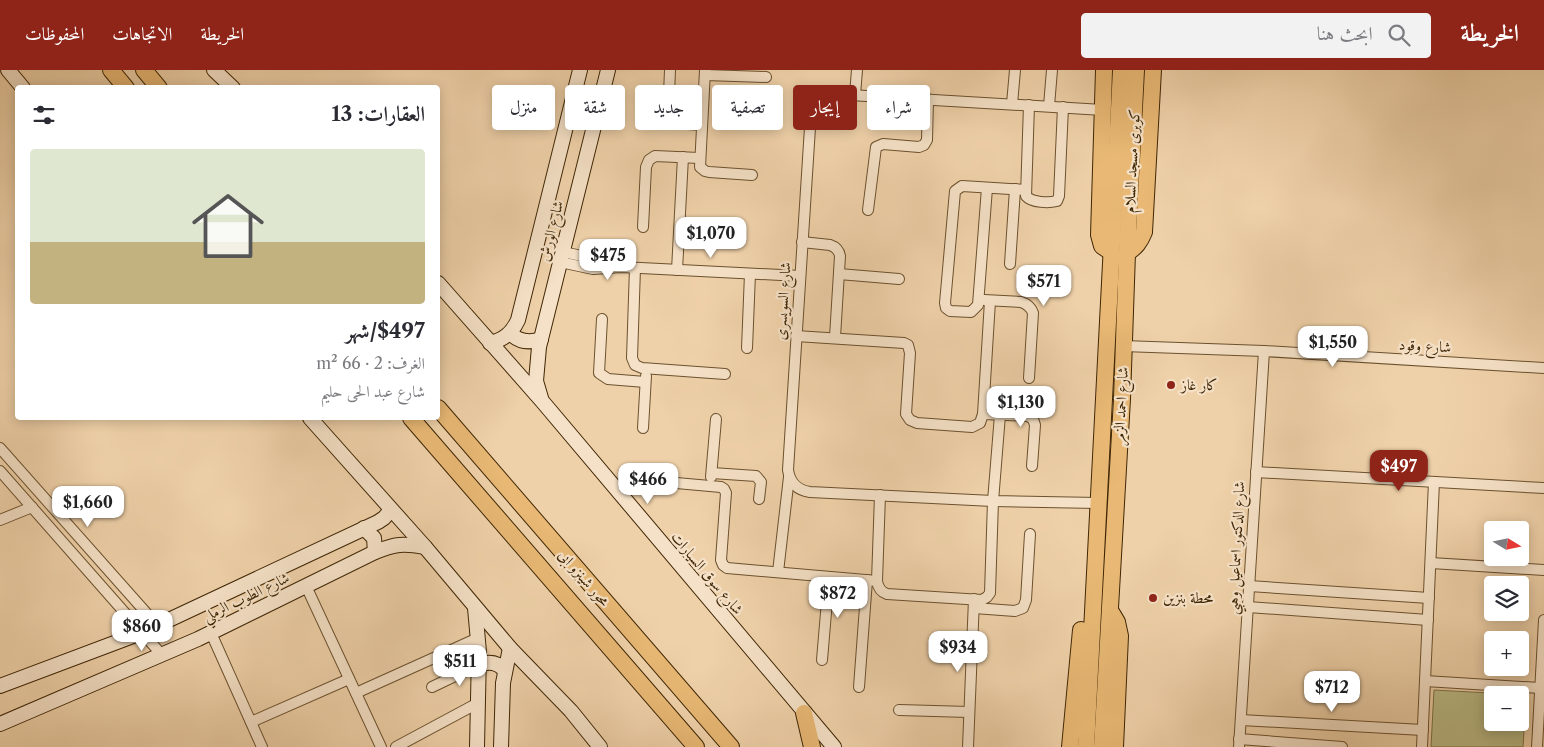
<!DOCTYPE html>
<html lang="ar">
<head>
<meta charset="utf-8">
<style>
  :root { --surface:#fff; --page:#f2f2f3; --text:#2b2b33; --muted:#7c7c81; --line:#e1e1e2; --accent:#8f2418 }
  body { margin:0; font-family:"Libre Caslon Text",Amiri,serif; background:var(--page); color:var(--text); direction:rtl; height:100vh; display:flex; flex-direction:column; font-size:19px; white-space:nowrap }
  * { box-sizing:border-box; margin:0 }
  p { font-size:16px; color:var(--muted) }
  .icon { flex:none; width:28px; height:28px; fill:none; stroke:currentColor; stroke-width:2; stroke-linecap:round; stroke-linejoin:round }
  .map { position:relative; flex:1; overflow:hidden; direction:ltr }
  .side { position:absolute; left:15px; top:15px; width:425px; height:335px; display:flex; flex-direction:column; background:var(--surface); border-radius:5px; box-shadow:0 2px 12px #0003; direction:rtl }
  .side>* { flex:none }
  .top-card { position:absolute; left:455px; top:15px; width:475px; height:45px; direction:rtl; display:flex; gap:10px }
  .needle { width:32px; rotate:100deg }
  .tools { position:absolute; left:1484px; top:451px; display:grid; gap:10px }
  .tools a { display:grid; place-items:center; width:45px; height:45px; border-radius:5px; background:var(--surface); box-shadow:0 2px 12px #0003; font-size:25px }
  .price { position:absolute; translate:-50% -42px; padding:0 11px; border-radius:10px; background:#fff; color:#222; font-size:16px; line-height:32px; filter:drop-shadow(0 1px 2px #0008) }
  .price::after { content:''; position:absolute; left:50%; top:30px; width:15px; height:11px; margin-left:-8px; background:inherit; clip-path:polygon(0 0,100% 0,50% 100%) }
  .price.on { background:var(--accent); color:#fff }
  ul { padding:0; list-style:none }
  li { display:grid; align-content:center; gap:10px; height:265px; padding:0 15px }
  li+li { border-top:1px solid var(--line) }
  li span { display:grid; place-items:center; height:155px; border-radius:5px; color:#555 }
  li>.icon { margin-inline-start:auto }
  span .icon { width:90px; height:90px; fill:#fffc; stroke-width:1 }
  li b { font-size:21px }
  h2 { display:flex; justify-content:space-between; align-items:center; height:60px; padding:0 15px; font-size:21px }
  .tag { padding:0 18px; border-radius:5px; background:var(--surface); box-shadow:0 2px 12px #0003; font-size:18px; line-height:45px }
  .tag.on { background:var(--accent); color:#fff }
  header { display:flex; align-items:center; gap:30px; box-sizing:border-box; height:70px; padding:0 25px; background:var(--accent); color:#fff }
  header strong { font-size:24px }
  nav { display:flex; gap:28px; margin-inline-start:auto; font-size:18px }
  .search { width:350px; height:45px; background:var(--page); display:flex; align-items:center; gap:12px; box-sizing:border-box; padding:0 18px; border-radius:5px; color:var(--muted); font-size:19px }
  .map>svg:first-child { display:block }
  .green { fill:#babb87; stroke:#7c7046; fill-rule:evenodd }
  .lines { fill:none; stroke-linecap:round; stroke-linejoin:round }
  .street-casing { stroke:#6b512e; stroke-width:12 }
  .secondary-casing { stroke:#3f2605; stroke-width:16 }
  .primary-casing { stroke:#3f2605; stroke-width:18 }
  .street { stroke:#f5e1c7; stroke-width:10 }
  .secondary { stroke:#f5e1c7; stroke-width:14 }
  .primary { stroke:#e8b874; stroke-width:16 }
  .poi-dot { fill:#8f2418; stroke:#f5e1c7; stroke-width:2 }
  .labels { text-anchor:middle; stroke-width:4.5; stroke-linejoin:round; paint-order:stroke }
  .street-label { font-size:15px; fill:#3f2605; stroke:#f5e1c7 }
  .poi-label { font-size:15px; fill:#3f2605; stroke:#f5e1c7; text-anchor:start }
</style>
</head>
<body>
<header>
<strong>الخريطة</strong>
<div class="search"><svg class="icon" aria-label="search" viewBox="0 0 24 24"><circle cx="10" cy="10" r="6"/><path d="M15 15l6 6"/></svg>ابحث هنا</div>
<nav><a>الخريطة</a><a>الاتجاهات</a><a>المحفوظات</a></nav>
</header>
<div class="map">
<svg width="1544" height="677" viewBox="0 0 1544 677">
  <rect width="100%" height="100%" fill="#efd1a9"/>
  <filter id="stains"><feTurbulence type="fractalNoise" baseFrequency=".004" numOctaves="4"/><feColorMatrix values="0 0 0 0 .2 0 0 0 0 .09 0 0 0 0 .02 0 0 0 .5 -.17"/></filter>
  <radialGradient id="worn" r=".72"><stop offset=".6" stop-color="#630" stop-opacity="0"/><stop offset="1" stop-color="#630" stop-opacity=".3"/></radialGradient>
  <path class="green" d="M1434,620l92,5 -3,52h-92zM1492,625h28v27h-28z"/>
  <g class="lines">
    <defs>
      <g id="street">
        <path d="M670,0l-2,49 6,4 27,2"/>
        <path d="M705,0l-5,97 5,4 4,1 43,3"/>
        <path d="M705,5l61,2"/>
        <path d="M855,25l2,-25"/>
        <path d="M1012,34l3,-34"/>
        <path d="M1029,35l-3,91c6,7 23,7 31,5l2,-5 4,-89"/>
        <path d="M1049,36l3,-36"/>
        <path d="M987,118l-9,117 -7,7 -21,-1 -4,-3 -1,-5 10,-112 7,-5 64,4"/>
        <path d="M868,140l8,-63 7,-3 36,3 5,-2 3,-5 1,-41"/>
        <path d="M643,157l3,-60 3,-7 6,-4 44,2"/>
        <path d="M802,172l28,3c6,2 9,5 10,11l-5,81"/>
        <path d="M563,182l38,8 19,7"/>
        <path d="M560,192l33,7 28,-2 179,9"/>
        <path d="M1010,194l5,-75"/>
        <path d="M635,198l-3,90 3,7 7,3 83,6"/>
        <path d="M677,200l6,-113"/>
        <path d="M839,204l60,5"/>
        <path d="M984,230l37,2c6,2 10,5 12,11l-4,65"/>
        <path d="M602,249l-3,54 9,6 37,3"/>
        <path d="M796,266l108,7 4,2 2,8 -4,61 4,6 7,3 55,4 8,-4 3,-9 7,-113"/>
        <path d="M1123,276l141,5 280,17"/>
        <path d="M747,278l3,-74"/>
        <path d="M983,344l45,2 5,3 2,6 -3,41"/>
        <path d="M643,358l3,-52"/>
        <path d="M0,378l157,177"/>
        <path d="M0,401l162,184"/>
        <path d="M1256,402l288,16"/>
        <path d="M712,403l44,3 5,6 -2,17"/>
        <path d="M711,407l5,-58"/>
        <path d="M654,411l67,6 3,2 2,4 -5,67 2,5 4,3 150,13"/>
        <path d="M880,425l-3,86c1,7 4,11 10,13l95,6 5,-3 3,-4 3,-92 7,-86"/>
        <path d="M1098,433l-105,-2 -183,-9c-13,-2 -20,-9 -22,-22l23,-358c4,-10 11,-16 22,-18l270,16"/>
        <path d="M0,450l32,-13"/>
        <path d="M1431,493l113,7"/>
        <path d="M778,502l11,-95"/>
        <path d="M306,516l75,161"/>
        <path d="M1249,516l180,12"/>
        <path d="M1248,537l180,13"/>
        <path d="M974,538l41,3 8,-3 3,-8 4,-66"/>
        <path d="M211,563l51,114"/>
        <path d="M822,590l7,-83"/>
        <path d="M1425,611l115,7"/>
        <path d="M432,617l46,-22"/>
        <path d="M859,617l8,-107"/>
        <path d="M356,623l122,-55"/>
        <path d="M899,640l70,2"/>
        <path d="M1241,650l182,10"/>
        <path d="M251,652l98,-43"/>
        <path d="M1239,669l103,8"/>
        <path d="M396,677l82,-44"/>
        <path d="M968,677l6,-148"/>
        <path d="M1239,677l25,-396"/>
        <path d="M1422,677l12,-265"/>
        <path d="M1537,677l7,-127"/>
      </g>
      <g id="secondary">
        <path d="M8,0l15,18"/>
        <path d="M214,0l19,18"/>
        <path d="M438,213l104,118 292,346"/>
        <path d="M510,263c9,9 20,10 31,6"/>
        <path d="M490,273c14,-3 22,-10 28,-23l62,-250"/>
        <path d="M541,328l-5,-17 3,-34 69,-277"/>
        <path d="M310,348l115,129 85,101 61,63 29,36"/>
        <path d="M364,458l10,10 1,14"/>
        <path d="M475,538l4,44 -2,95"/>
        <path d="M478,595c11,-4 20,-3 27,6"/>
        <path d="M0,616l141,-53 237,-111 6,-4 7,-8"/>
        <path d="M0,654l198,-85 177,-87c20,-8 28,-9 50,-5"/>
        <path d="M501,677l2,-64 7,-35"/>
      </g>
      <g id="primary">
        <path d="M111,0l15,18"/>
        <path d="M144,0l15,18"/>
        <path d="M1104,0l-5,165 3,11 9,6"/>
        <path d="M1127,183c9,-6 13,-11 17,-21l9,-162"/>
        <path d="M438,338l293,339"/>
        <path d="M411,348l285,329"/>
        <path d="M1111,542l6,10 3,14 -5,111"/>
        <path d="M804,643l8,34"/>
        <path d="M1070,677l11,-117"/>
        <path d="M1086,677l35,-677"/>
        <path d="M1102,677l20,-348 5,-146 9,-183"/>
      </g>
    </defs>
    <use href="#street" class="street-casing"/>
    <use href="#secondary" class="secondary-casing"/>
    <use href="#primary" class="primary-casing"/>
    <use href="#street" class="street"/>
    <use href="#secondary" class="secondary"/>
    <use href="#primary" class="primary"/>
  </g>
  <g class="poi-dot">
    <circle cx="1171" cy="315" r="5"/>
    <circle cx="1153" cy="528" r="5"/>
  </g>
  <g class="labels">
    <g class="street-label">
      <text transform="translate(1132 91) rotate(-87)" y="5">كوبرى مسجد السلام</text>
      <text transform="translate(551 161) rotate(-76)" y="5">شارع الورش</text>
      <text transform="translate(783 231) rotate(-86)" y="5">شارع السويسرى</text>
      <text transform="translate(1425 276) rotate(3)" y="5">شارع وقود</text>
      <text transform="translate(1121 336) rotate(-87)" y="5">شارع احمد الزمر</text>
      <text transform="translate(1236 478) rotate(-87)" y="5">شارع الدكتور اسماعيل وهبي</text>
      <text transform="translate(707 503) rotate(50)" y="5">شارع سوق السيارات</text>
      <text transform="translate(584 508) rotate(49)" y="5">محور شينزو ابى</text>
      <text transform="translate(246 527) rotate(-26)" y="5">شارع الطوب الرملي</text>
    </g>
    <g class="poi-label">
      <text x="1181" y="320">كار غاز</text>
      <text x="1163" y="533">محطة بنزين</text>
    </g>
  </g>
  <rect width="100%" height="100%" filter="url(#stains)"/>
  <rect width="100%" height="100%" fill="url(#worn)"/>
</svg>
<div class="tools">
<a><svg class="needle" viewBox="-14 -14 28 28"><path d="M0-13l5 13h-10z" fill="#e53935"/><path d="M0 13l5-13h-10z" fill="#7c7c81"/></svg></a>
<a><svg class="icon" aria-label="layers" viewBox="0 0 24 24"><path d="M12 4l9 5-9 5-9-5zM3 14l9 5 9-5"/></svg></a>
<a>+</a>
<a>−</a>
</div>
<b class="price" style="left:711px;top:189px">$1,070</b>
<b class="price" style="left:608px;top:211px">$475</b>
<b class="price" style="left:1044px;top:237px">$571</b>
<b class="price" style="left:1333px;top:298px">$1,550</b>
<b class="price" style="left:1021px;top:358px">$1,130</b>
<b class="price on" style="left:1399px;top:422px">$497</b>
<b class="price" style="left:648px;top:435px">$466</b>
<b class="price" style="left:88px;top:458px">$1,660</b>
<b class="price" style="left:838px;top:549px">$872</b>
<b class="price" style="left:142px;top:582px">$860</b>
<b class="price" style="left:958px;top:603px">$934</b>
<b class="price" style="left:460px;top:617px">$511</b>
<b class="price" style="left:1332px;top:643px">$712</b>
<div class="top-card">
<a class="tag">شراء</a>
<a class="tag on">إيجار</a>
<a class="tag">تصفية</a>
<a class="tag">جديد</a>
<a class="tag">شقة</a>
<a class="tag">منزل</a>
</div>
<section class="side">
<h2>العقارات: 13<svg class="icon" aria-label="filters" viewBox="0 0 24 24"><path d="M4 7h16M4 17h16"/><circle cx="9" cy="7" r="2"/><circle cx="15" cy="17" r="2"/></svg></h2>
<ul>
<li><span style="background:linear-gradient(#dfe7d0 60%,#c2b280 0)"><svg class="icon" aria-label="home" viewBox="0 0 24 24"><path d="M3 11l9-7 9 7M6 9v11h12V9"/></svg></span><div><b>$497/شهر</b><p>الغرف: 2 · 66 m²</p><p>شارع عبد الحى حليم</p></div></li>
</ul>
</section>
</div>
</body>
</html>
